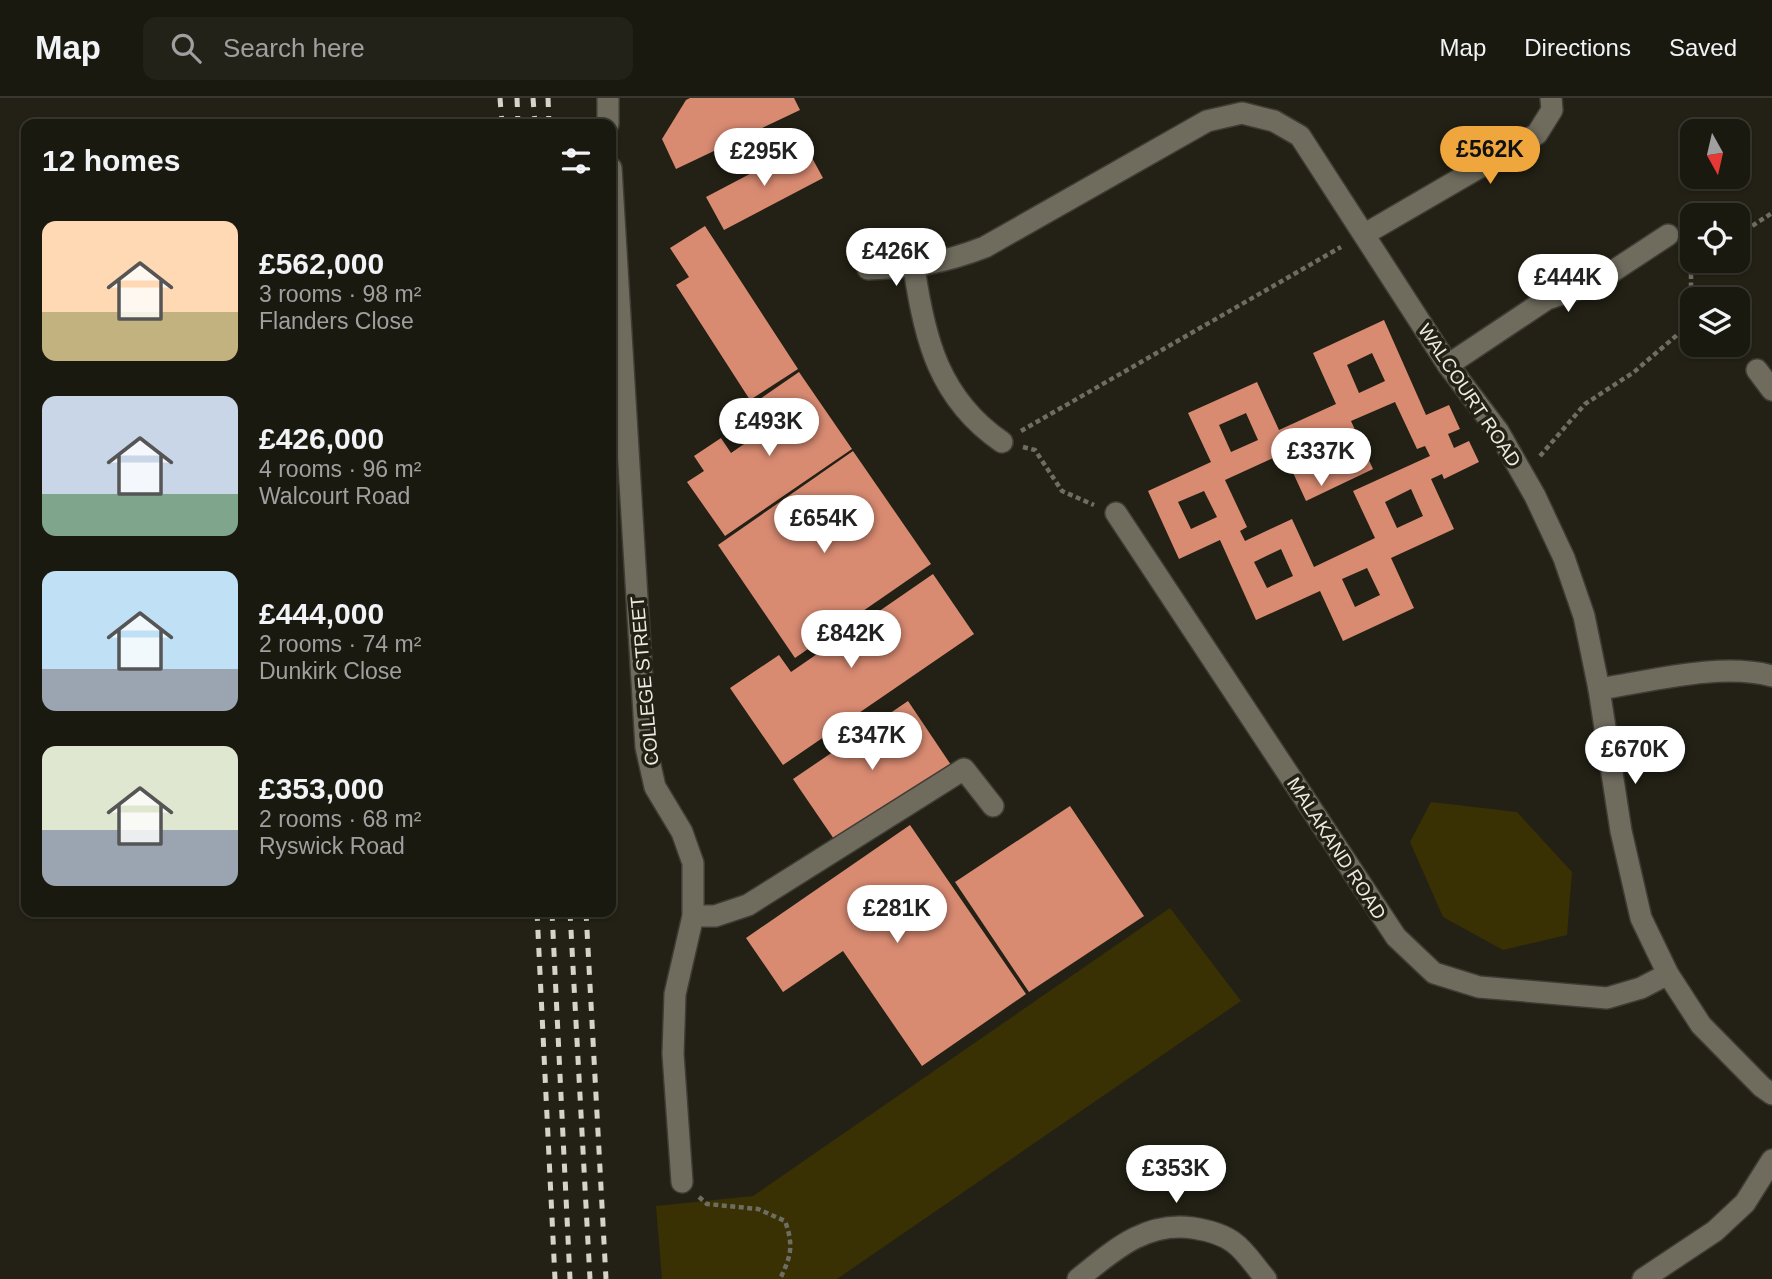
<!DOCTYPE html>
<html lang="en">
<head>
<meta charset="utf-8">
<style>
  :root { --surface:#1a1910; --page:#232219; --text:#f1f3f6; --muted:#9fa09f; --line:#383830; --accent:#efa73d }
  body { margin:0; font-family:Helvetica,sans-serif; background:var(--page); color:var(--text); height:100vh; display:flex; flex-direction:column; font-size:26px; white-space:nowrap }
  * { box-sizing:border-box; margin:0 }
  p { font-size:23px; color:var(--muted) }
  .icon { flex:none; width:38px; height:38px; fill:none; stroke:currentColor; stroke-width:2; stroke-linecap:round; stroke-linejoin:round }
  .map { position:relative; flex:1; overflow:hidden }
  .drawer { position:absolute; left:21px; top:21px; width:595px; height:798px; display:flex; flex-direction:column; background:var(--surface); border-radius:14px; box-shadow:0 2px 5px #0004,0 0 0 2px var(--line) }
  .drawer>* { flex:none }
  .needle { width:46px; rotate:172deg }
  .tools { position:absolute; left:1680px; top:21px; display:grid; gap:14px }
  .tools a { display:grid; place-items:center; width:70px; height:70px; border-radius:14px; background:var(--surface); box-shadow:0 2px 5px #0004,0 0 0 2px var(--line); font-size:35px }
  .price { position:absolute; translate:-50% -60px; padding:0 16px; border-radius:24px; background:#fff; color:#222; font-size:23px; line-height:46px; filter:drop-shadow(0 2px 4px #0008) }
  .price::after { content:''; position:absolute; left:50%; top:42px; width:21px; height:16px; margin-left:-10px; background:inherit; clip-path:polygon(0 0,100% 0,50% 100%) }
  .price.current { background:var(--accent); color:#111 }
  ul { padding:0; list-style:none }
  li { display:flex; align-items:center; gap:21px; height:175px; padding:0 21px }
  li span { display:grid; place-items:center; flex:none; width:196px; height:140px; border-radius:14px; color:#555 }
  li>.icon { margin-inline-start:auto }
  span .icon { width:84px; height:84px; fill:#fffc; stroke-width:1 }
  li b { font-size:30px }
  h2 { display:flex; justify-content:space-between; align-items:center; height:84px; padding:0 21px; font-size:30px }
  header { display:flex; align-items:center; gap:42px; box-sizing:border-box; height:98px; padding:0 35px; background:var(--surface); border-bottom:2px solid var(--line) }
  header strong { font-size:33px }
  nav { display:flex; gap:38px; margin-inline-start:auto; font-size:24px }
  .search { width:490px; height:63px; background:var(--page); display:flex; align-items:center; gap:18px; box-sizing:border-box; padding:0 24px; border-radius:14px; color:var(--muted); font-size:26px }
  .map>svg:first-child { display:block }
  .green { fill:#393004 }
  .building { fill:#d98b72; fill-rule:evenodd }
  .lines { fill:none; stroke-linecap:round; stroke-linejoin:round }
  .minor-casing { stroke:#3e3c34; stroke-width:24 }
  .path { stroke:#6e6d62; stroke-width:4.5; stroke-dasharray:5 3.5; stroke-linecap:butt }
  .minor { stroke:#6f6c5e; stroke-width:21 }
  .rail { stroke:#d5d4cb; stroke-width:5; stroke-dasharray:9 9; stroke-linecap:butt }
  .labels { text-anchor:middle; stroke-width:7; stroke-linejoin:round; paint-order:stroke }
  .street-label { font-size:19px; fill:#ecebe3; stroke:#232115 }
</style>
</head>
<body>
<header>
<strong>Map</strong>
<div class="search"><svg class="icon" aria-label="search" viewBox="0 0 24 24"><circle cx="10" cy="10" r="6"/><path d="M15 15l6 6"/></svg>Search here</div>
<nav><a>Map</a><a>Directions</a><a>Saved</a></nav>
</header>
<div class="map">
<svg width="1772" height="1181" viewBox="0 0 1772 1181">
  <rect width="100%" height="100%" fill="#232115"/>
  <g class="green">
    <path d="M1431,704l86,10 55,60 -5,63 -64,15 -60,-33 -33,-75z"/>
    <path d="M1170,810l71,93 -404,278h-175l-6,-73 97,-10z"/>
  </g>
  <g class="building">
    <path d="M690,0h104l6,12 -124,59 -14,-30 24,-39z"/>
    <path d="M805,47l18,33 -99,52 -18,-33z"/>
    <path d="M705,128l93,143 -48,31 -74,-115 13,-8 -19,-29z"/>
    <path d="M1384,222l42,95 23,-10 11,24 -12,5 6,14 15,-7 10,21 -35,17 -2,-5 -11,5 23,50 -63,29 23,50 -71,33 -23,-50 -64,29 -36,-80 -41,19 -31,-68 63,-29 -23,-49 69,-31 22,48 57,-26 -23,-51zM1372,255l13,28 -26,12 -12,-28zM1395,304l22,47 8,-3 5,10 -77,35 22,47 -61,29 -22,-48 -47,22 -5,-10 7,-4 -22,-47 59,-27 22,48 67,-32 -22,-48zM1246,315l12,27 -27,12 -12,-27zM1330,333l13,27 -27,13 -12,-27zM1411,391l12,27 -26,12 -12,-26zM1204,393l13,26 -26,12 -13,-27zM1281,451l12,27 -26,12 -13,-26zM1367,470l13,27 -25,12 -13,-28z"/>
    <path d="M799,274l53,77 -127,87 -38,-54 17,-11 -10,-15 27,-18 10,15 45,-31 -16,-23z"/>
    <path d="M853,353l78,113 -136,94 -77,-113z"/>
    <path d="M933,476l41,60 -191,131 -53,-77 49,-33 12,17z"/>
    <path d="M908,603l43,64 -115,77 -43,-63z"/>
    <path d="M1070,708l74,110 -115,76 -74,-110z"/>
    <path d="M910,727l116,169 -104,72 -79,-115 -60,41 -37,-54z"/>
  </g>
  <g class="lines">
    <defs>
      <g id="minor">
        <path d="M608,0v26"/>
        <path d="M611,70l35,579 9,40 27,45 11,31v53l-18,78 -2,60 9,128"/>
        <path d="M1365,136l172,-100 15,-24 -1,-12"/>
        <path d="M914,169c10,71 25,132 88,175"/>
        <path d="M868,171c47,-2 73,-5 117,-22l222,-126 35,-8 32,8 26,15 148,229 50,66 37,65 29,62 20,58 15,73 22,142 20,87 27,56 33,51 61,62 10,7"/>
        <path d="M1448,267l99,-66 48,-16 73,-48"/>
        <path d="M1757,272l15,20"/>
        <path d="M1116,415l280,424 38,36 45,14 128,11 34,-10 27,-14"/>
        <path d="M1599,591c52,-8 123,-27 173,-13"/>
        <path d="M693,818h22l33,-11 216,-136 29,37"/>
        <path d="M1078,1181c35,-28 67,-58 115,-51 13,2 29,6 40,14 13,9 23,26 33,37"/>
        <path d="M1643,1181l72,-48 30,-28 27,-43"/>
      </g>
    </defs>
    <use href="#minor" class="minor-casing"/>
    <g class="path">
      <path d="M1738,137l34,-22"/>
      <path d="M1730,247l7,11"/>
      <path d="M1021,333l320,-184"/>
      <path d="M1023,349l12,3 27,41 32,14"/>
      <path d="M1540,358l45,-52 49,-32 57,-49v-58l7,-4"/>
      <path d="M699,1099l8,7 51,5 27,12c9,25 6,35 -5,58"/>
    </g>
    <use href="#minor" class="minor"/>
    <g class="rail">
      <path d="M500,0l2,26"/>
      <path d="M517,0l1,26"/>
      <path d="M533,0l2,26"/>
      <path d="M548,0l1,26"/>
      <path d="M537,814l18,367"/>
      <path d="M552,814l18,367"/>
      <path d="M570,814l20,367"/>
      <path d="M586,814l20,367"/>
    </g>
  </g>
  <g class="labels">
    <g class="street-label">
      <text transform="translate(1470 297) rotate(56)" y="7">WALCOURT ROAD</text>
      <text transform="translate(644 583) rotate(-95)" y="7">COLLEGE STREET</text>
      <text transform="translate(1337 750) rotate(57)" y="7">MALAKAND ROAD</text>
    </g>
  </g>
</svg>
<div class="tools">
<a><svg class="needle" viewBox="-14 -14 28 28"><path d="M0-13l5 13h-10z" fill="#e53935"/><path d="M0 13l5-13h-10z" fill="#9fa09f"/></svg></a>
<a><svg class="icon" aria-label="locate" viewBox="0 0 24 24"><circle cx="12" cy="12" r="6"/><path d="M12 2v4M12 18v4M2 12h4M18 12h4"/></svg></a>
<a><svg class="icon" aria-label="layers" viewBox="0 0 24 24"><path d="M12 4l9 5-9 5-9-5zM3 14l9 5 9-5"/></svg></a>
</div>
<b class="price current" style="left:1490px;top:88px">£562K</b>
<b class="price" style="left:764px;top:90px">£295K</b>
<b class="price" style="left:896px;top:190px">£426K</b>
<b class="price" style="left:1568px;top:216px">£444K</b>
<b class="price" style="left:769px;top:360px">£493K</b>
<b class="price" style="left:1321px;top:390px">£337K</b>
<b class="price" style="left:824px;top:457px">£654K</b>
<b class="price" style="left:851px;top:572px">£842K</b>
<b class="price" style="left:872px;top:674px">£347K</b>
<b class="price" style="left:1635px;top:688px">£670K</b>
<b class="price" style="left:897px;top:847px">£281K</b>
<b class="price" style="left:1176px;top:1107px">£353K</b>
<section class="drawer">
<h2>12 homes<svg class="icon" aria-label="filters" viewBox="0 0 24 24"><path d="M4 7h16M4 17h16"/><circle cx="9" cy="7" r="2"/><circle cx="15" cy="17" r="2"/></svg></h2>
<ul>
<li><span style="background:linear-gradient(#ffd9b3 65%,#c2b280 0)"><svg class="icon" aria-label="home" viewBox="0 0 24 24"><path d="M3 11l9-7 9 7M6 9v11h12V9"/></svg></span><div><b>£562,000</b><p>3 rooms · 98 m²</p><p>Flanders Close</p></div></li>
<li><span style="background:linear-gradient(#c9d6e8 70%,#7fa58c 0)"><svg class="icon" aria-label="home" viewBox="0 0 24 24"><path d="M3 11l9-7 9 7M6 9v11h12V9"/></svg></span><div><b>£426,000</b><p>4 rooms · 96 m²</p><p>Walcourt Road</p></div></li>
<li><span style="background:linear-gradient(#bfe0f5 70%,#9aa5b1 0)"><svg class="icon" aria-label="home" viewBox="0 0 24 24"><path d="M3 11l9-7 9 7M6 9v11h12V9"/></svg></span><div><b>£444,000</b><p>2 rooms · 74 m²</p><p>Dunkirk Close</p></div></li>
<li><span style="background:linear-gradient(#dfe7d0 60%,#9aa5b1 0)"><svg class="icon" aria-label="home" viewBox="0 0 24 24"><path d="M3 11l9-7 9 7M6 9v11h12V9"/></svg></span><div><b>£353,000</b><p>2 rooms · 68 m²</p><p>Ryswick Road</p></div></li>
</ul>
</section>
</div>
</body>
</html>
